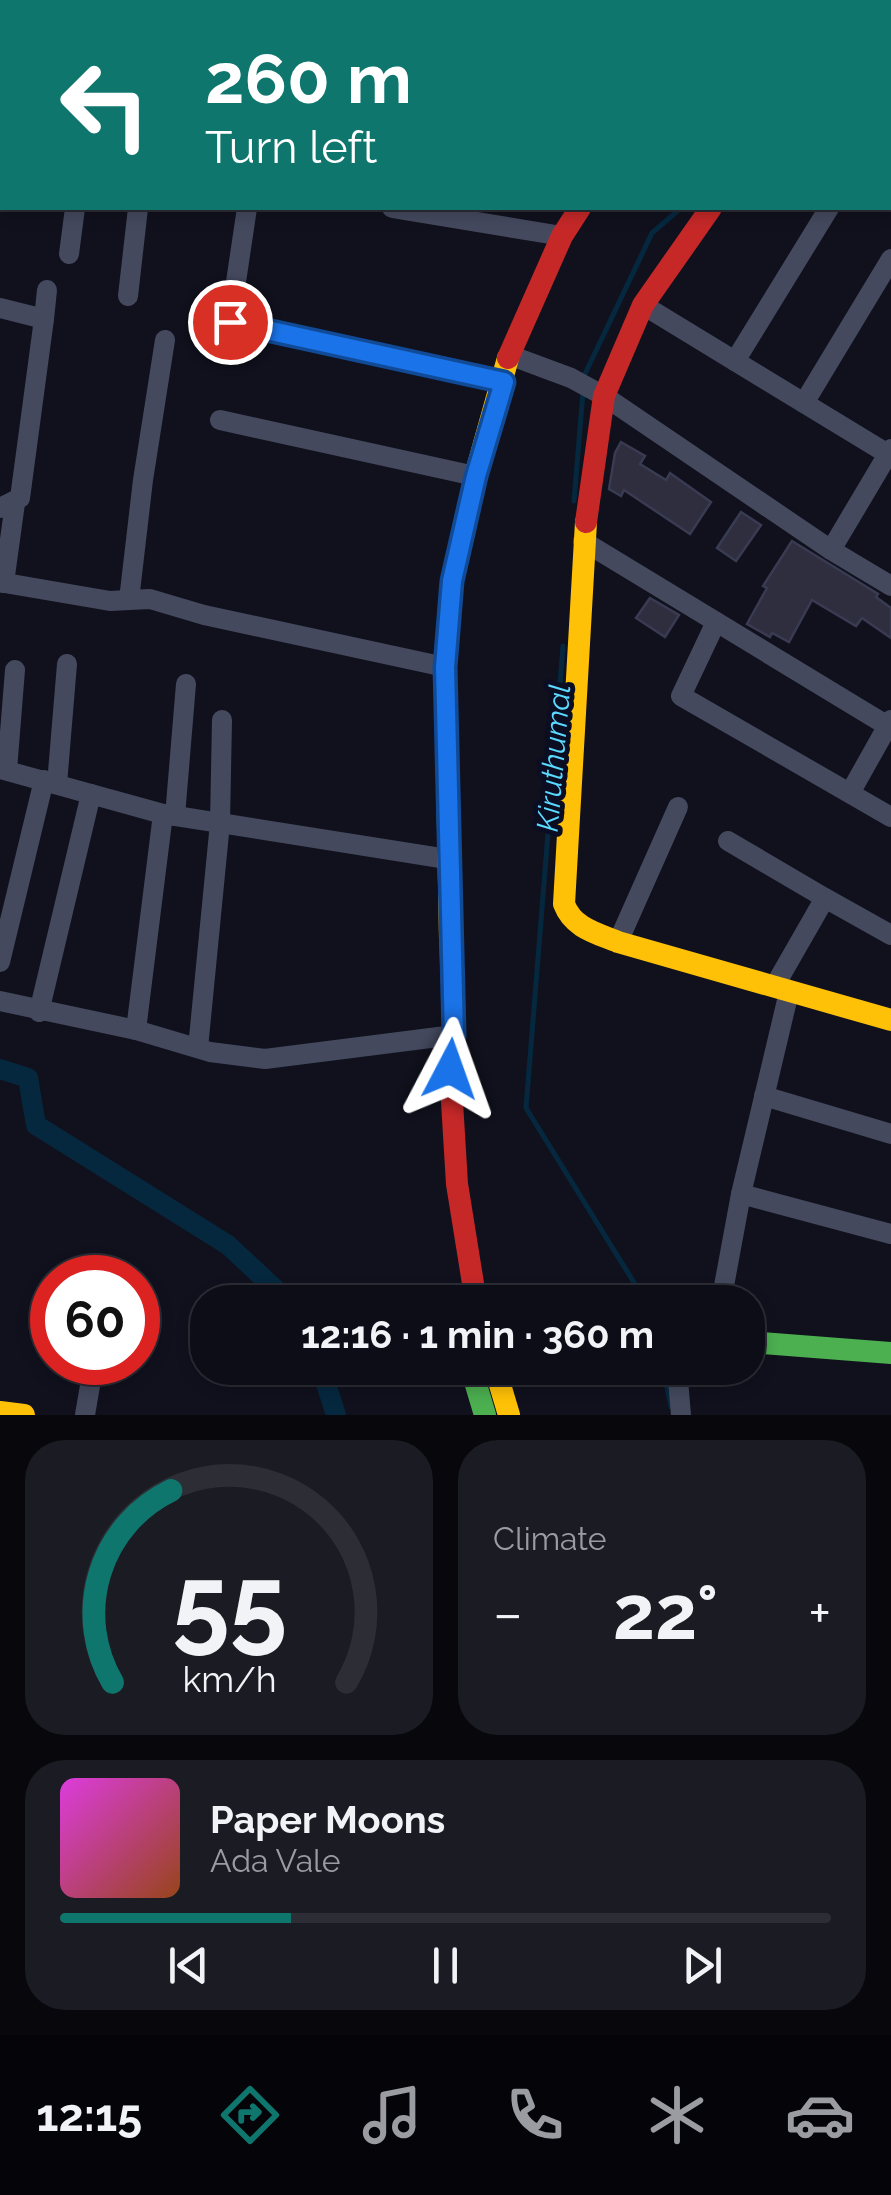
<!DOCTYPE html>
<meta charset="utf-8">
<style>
:root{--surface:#0c0d16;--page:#1a1b23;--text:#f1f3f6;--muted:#9a9ca1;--line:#2c2d35;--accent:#0f766e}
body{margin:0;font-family:Raleway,sans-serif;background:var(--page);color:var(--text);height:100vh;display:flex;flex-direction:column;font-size:38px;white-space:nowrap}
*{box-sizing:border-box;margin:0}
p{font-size:32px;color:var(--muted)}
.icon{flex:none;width:55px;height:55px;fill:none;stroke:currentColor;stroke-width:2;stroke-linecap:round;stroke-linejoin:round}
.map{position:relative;height:1415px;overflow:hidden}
.drawer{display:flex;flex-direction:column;gap:25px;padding:25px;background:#07070c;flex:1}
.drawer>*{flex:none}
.hud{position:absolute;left:0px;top:0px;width:892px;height:210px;box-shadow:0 5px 15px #0003,0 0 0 2px var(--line);background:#0f766e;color:#fff;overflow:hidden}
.speed{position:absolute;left:30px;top:1255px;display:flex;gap:20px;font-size:50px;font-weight:700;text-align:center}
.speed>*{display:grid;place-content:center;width:130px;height:130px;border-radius:50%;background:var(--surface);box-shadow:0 5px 15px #0003,0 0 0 2px var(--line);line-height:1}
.speed .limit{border:15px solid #d22;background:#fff;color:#111}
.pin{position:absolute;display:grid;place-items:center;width:85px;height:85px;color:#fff;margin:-42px;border:5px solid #fff;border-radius:50%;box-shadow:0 2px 10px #0007}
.me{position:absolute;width:110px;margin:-55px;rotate:4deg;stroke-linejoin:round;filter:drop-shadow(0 0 8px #0008)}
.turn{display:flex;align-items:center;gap:35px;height:210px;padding:0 40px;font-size:45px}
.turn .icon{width:130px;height:130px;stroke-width:2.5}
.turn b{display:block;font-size:70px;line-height:85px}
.big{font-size:75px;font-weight:700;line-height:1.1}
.drawer .tile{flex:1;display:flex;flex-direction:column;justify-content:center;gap:15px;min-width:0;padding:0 35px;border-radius:40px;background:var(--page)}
.drawer .dial{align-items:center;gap:0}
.dial svg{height:260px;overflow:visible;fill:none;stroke:var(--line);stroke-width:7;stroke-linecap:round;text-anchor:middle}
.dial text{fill:var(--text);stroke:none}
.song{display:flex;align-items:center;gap:30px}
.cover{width:120px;height:120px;border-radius:15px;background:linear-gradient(135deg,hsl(300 70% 55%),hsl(20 70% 35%))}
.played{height:10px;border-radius:5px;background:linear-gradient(90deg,var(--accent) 30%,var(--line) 30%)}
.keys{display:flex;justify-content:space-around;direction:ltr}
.heat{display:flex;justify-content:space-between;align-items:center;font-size:55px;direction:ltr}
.drawer .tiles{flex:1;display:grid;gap:25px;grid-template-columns:1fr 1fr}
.tile:last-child{grid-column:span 2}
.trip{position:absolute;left:190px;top:1285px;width:575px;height:100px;border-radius:40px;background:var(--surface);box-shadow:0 5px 15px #0003,0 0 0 2px var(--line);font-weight:700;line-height:100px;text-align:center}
.tabs{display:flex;height:160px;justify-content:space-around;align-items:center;background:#050509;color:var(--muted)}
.tabs .icon{width:70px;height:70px}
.tabs .on{color:var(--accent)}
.tabs b{font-size:45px;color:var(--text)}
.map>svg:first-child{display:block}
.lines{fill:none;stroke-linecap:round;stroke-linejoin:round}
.stream{stroke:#05283f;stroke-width:5}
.canal{stroke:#05283f;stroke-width:20}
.building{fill:#2e2e3f;stroke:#393b52;stroke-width:2.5}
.street{stroke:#44495e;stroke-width:20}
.fast{stroke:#4caf50;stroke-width:22}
.slow{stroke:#ffc107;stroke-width:22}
.jam{stroke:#c62828;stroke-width:22}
.route-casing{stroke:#114b97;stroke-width:25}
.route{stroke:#1a73e8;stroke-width:18}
.labels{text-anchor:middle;stroke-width:10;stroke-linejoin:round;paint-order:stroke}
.water-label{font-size:30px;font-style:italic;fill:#5adaff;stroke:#0b0d22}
</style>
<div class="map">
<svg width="891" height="1415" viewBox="0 0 891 1415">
<rect width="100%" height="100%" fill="#10111d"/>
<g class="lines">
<g class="stream">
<path d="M890 20 891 19"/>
<path d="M584 376 652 233 681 208"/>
<path d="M574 501 583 392"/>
<path d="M563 646 526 1108 646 1302"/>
<path d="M663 1368 671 1407"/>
</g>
<g class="canal">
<path d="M0 1069 28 1078 36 1125 228 1245 289 1302"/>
<path d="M321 1368 336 1415"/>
</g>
</g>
<g class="building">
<path d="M621 442 645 456 640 464 666 480 670 473 711 502 690 534 624 490 621 496 609 489 615 453Z"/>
<path d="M741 512 761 525 736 561 717 548Z"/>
<path d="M792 541 878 594 876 597 891 608V638L862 618 856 626 812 600 789 642 772 633 770 637 747 624 767 588 763 586Z"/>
<path d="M650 598 679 615 665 637 636 618Z"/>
</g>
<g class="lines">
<g class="street">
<path d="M754 0 761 2"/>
<path d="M95 2V0"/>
<path d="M407 2H424"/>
<path d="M886 2 888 0"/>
<path d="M890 37 891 36"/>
<path d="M890 121 891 122"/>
<path d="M890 149 891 148"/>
<path d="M247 208 230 322 504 382"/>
<path d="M392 208 562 236"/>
<path d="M69 254 75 208"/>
<path d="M128 296 138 208"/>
<path d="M643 305 891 456"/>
<path d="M0 308 44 319 20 498 0 508"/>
<path d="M44 319 47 290"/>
<path d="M509 355 571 378 604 396 831 550 891 586"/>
<path d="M735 361 829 208"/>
<path d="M804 403 891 259"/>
<path d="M220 420 475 476"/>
<path d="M583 541 891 728"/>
<path d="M831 550 891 449"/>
<path d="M0 582 110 601 150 599 204 615 445 667"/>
<path d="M4 583 15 503"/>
<path d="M129 600 143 480 165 340"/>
<path d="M716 622 681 696 891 817"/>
<path d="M0 769 163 814 447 859"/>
<path d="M7 770 15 670"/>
<path d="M57 784 67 664"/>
<path d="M850 793 891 720"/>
<path d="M175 816 186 684"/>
<path d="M728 841 825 898"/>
<path d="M618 942 678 807"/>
<path d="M0 962 44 780"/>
<path d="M774 987 825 898 891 935"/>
<path d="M0 1001 136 1030 210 1052 265 1059 454 1035"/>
<path d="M39 1012 91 794"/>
<path d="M136 1030 163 814"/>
<path d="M198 1048 220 823 222 720"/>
<path d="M764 1096 891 1134"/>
<path d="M741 1194 891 1234"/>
<path d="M108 1278 110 1270"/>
<path d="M721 1302 741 1194 789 992"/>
<path d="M677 1368 681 1415"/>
<path d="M85 1415 94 1362"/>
</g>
<g class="fast">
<path d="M748 1342 891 1353"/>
<path d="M471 1368 485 1415"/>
</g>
<g class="slow">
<path d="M733 2 735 0"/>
<path d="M586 522 564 904C573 928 596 933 618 942L891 1020"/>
<path d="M450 940 445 667 452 581 475 476 508 358"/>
<path d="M495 1368 509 1415"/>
<path d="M0 1412 24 1415"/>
</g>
<g class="jam">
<path d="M508 358 562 236 580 208"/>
<path d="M586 522 604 396 643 305 711 208"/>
<path d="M450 940 454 1035 450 1069 457 1184 476 1302"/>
</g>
</g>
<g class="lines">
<g class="route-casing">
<path id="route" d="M230 322 504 382 476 476 452 581 445 667 454 1035 450 1069"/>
</g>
<use href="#route" class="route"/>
</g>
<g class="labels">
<g class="water-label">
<text transform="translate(554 758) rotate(-85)" y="10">Kiruthumal</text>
</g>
</g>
</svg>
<div class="speed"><div class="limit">60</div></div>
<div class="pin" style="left:230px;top:322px;background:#d93025"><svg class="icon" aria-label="arrive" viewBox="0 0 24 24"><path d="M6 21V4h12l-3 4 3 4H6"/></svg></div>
<svg class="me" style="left:450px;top:1069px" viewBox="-20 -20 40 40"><path d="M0-17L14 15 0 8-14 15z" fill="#1a73e8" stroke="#fff" stroke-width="4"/></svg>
<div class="trip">12:16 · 1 min · 360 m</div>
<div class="hud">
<div class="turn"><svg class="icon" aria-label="left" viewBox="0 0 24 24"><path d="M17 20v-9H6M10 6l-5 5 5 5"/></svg><div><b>260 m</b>Turn left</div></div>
</div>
</div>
<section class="drawer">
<div class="tiles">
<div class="tile dial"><svg viewBox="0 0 100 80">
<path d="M14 69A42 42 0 1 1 86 69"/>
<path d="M14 69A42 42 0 0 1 32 10" stroke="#0f766e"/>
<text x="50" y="56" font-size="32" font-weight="700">55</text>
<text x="50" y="72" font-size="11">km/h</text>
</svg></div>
<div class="tile"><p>Climate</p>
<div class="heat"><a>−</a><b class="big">22°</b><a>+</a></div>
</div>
<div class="tile">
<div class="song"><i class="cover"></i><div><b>Paper Moons</b><p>Ada Vale</p></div></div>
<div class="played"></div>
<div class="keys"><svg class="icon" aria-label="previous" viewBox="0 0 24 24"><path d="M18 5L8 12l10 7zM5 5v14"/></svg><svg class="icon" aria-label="pause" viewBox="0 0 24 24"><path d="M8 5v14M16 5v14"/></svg><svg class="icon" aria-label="next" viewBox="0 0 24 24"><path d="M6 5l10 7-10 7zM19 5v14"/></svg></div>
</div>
</div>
</section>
<nav class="tabs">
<b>12:15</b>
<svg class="icon on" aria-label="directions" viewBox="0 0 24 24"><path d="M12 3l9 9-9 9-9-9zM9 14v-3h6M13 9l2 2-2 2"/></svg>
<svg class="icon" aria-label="music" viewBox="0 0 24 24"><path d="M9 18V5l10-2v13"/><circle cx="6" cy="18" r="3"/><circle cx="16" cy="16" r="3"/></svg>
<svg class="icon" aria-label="phone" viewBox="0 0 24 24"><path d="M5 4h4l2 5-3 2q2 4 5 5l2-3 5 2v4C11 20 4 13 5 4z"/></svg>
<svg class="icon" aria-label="climate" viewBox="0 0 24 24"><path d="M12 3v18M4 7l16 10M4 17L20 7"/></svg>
<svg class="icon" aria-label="car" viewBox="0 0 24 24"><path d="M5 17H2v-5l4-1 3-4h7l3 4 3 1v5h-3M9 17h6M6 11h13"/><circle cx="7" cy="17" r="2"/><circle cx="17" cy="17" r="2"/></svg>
</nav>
